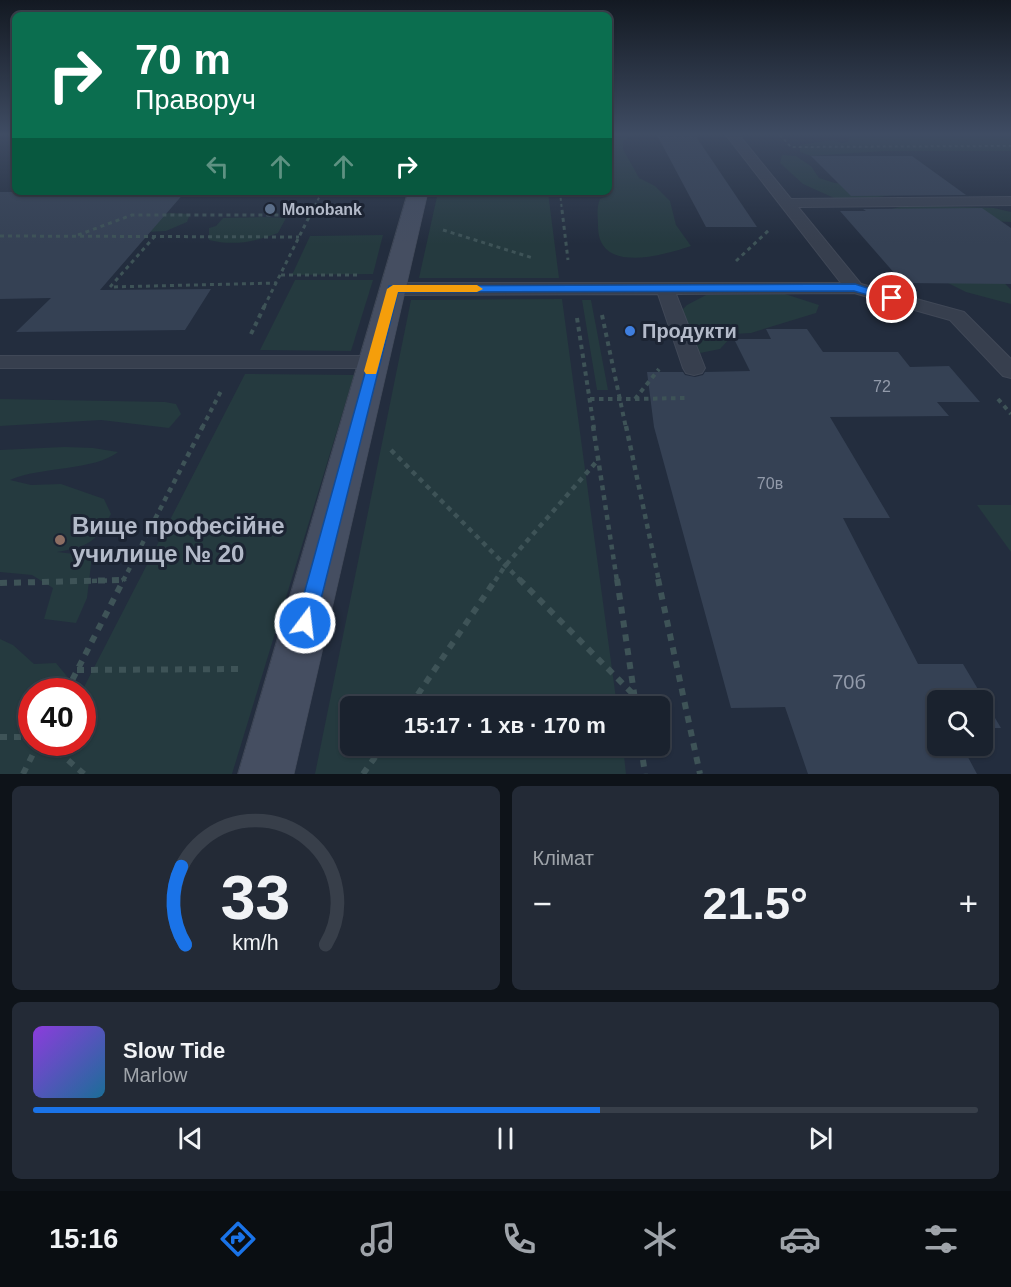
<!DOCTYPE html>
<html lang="uk">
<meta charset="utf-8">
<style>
:root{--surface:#1a222e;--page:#232a36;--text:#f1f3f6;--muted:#9fa4aa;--line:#383f4a;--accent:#1a73e8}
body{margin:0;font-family:Helvetica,sans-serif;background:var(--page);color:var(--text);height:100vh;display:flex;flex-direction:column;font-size:22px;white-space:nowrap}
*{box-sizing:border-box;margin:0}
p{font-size:20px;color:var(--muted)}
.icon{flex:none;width:33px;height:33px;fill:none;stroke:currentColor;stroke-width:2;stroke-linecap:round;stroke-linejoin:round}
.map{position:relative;height:774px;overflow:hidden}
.drawer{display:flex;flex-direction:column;gap:12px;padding:12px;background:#0e1319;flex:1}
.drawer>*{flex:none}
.top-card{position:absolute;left:12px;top:12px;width:600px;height:183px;border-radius:9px;box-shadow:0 2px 4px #0004,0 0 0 2px var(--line);background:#0b6e4f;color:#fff;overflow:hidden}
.fabs{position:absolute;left:927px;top:690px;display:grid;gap:12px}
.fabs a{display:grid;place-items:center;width:66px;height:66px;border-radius:9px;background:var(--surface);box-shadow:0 2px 4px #0004,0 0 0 2px var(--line);font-size:30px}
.speed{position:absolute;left:18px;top:678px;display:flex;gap:12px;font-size:30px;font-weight:700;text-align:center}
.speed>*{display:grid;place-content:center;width:78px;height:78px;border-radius:50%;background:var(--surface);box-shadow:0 2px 4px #0004,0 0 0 2px var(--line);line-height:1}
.speed .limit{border:9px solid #d22;background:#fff;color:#111}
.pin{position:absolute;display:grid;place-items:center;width:51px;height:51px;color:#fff;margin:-26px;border:3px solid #fff;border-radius:50%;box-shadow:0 2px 6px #0007}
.me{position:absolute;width:66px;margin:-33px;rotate:15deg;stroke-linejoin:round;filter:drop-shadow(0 0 4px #0008)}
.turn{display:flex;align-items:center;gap:21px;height:126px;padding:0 24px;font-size:27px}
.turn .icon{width:78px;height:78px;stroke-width:2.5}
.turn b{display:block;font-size:42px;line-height:51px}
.lanes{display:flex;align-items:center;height:57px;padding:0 24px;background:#0003;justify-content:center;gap:30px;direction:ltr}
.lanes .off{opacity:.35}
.big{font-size:45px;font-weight:700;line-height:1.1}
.drawer .tile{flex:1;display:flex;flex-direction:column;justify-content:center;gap:9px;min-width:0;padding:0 21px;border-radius:9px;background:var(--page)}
.drawer .dial{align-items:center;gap:0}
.dial svg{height:156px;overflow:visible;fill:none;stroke:var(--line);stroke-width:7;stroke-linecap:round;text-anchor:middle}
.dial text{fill:var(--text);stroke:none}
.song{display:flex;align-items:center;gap:18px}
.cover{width:72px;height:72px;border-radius:9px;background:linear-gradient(135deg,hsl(270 70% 55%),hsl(200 70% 35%))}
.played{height:6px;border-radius:3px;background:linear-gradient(90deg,var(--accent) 60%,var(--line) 60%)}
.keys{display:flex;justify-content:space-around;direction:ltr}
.heat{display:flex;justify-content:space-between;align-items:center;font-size:33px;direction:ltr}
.drawer .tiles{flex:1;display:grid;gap:12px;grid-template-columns:1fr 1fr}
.tile:last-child{grid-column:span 2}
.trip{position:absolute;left:340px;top:696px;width:330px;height:60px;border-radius:9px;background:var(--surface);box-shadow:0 2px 4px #0004,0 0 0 2px var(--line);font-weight:700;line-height:60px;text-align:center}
.dock{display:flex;height:96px;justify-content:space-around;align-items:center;background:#0a0e12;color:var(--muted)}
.dock .icon{width:42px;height:42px}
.dock .active{color:var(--accent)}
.dock b{font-size:27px;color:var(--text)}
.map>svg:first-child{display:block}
.green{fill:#253a3f}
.building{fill:#354154}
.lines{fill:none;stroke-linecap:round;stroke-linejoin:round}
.lane-casing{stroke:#404857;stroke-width:2}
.secondary-casing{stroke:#404857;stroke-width:1}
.path-far4{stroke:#3e5357;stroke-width:2;stroke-dasharray:3 3;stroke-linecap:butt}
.path-far3{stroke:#3e5357;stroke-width:3;stroke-dasharray:4 4;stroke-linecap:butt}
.path-far2{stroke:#3e5357;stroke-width:4;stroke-dasharray:4.5 4.5;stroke-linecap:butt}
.path-far1{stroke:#3e5357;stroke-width:4.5;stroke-dasharray:5 5;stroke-linecap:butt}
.path{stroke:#3e5357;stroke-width:6;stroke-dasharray:7 7;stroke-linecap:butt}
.lane{fill:#373f4e;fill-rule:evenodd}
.secondary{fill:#454e61;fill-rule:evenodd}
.route{fill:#1a73e8;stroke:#114b97;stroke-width:1.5}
.slow{fill:#f59e0b}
.service-dot{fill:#5c6f8a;stroke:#1c2433;stroke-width:2}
.shop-dot{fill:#3f7fe0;stroke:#1c2433;stroke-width:2}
.education-dot{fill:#8d6e63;stroke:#1c2433;stroke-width:2}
.labels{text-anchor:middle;stroke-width:6;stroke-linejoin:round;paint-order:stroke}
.far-poi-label{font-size:16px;font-weight:bold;fill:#b3bac9;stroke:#1c2433;text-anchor:start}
.number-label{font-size:16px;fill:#929aaa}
.poi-label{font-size:20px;font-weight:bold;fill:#b3bac9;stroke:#1c2433;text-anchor:start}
.near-number-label{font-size:20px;fill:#929aaa}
.near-poi-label{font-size:24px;font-weight:bold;fill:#b3bac9;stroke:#1c2433;text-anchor:start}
</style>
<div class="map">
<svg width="1011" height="774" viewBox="0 0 1011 774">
<rect width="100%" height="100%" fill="#232d3e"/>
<g class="green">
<path d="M609 135H634L623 141V149L639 178 655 186 670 201 676 225 691 246C664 255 598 275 598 226 598 216 596 209 600 199L608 196 601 192H609Z"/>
<path d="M847 135H1011V151H883L811 156 800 152V145L830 140 843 143 850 140Z"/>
<path d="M782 155 796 156 811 166 819 178 835 183 889 187 907 193 843 202 803 184 780 163Z"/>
<path d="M438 192H548L559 278H419Z"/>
<path d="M907 205 994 208 1011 212V222L991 221 995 273 1011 290V304L966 292 928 273 884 211Z"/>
<path d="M170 213 190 214 187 222 166 231 146 232 148 216Z"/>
<path d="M263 217 286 218 278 233C254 242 234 246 209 240V228L216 226 223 218Z"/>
<path d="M383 235 373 274 292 275 310 236Z"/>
<path d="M295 280H373L351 351 260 350Z"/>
<path d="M785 294 819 305 816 313 751 333 734 334 720 349 690 355 670 336 673 319 687 305 706 295Z"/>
<path d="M562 299 617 706H351V746H623L626 774H315L411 300Z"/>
<path d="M582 300H591L608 390H597Z"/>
<path d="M245 374 354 375 232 774H0V639L13 645 34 664 56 663 70 680 69 691 32 692V742H82V691Z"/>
<path d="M0 399 165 402 176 404 181 414 169 428 101 420 0 426Z"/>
<path d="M64 447 93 448 118 452C94 471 42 466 10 480L31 485 61 484 104 499 111 514C95 544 88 546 57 552L92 556 87 598 76 623 44 619 53 588 32 575 0 572V450Z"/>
<path d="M977 505H1011V552Z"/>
</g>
<g class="building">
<path d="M657 135H695L757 227H706Z"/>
<path d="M811 156H912L966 195 851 196Z"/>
<path d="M0 192H185L100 290 211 289 185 330 16 332 51 298 0 299Z"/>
<path d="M982 208 1011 228V284L903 283 840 211H866L863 209Z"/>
<path d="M766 329H807L823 352H898L910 367 949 366 980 402H937L949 416 830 417 890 518H843L918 664H963L1001 728H982V700H938V746H962L977 774H808L785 707 731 708 654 427 647 372H683L685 375 695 377 703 375 705 372 750 371 734 339H771Z"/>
</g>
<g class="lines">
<g class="lane-casing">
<g id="lane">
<path d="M726 135H739L791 199 1011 197V205L798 207 861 284 964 312 1011 359V378L1003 376 950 320 854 293 676 294 705 368 702 373 694 375 686 373 683 368 658 294 393 295 387 293 384 289 387 285 393 283H841Z"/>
<path d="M0 356H373L381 357 384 362 381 367 373 368H0Z"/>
</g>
</g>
<g class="secondary-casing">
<path id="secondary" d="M408 192H428L294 774H238Z"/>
</g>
<g class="path-far4">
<path d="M780 135 791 147 1011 146"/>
<path d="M560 192 562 211"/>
<path d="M312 211 322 192"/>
</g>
<g class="path-far3">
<path d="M562 210 568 260"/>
<path d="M311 213 313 210"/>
<path d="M443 230 533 258"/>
<path d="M78 235 132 215H310"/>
<path d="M0 236 299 237"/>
<path d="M155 236 110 287 277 283"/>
<path d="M736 261 770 229"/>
<path d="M281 275H361"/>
<path d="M264 307 311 213H349"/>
</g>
<g class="path-far2">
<path d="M602 315 626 428"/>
<path d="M577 318 594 428"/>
<path d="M251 334 265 305"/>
<path d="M590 399H635L659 369"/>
<path d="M635 399 685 398"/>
<path d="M998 399 1011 414"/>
<path d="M202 428 221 391"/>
</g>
<g class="path-far1">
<path d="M593 426 617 581"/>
<path d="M626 426 659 581"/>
<path d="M391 450 521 581"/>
<path d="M92 581 123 580"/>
<path d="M123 581 203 426"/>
<path d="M495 581 505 566 598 460"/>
</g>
<g class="path">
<path d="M519 579 633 694"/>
<path d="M617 579 636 706"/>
<path d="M658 579 700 774"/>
<path d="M0 583 123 580"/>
<path d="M77 670 244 669"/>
<path d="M66 692 124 579"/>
<path d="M410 706 496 579"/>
<path d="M0 737H32"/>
<path d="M47 742 84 774"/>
<path d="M641 746 645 774"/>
<path d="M23 774 39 742"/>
<path d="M363 774 383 746"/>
</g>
<use href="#lane" class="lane"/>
<use href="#secondary" class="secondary"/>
</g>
<linearGradient id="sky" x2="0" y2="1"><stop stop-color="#131922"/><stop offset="0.55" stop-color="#3f4c63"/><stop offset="1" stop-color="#3f4c63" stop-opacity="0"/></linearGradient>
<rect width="1011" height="244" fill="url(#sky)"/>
<path class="route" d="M855 284 898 298 892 302 854 291 398 292 315 623 312 630 305 632 298 630 296 623 389 286Z"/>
<path class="slow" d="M393 285H477L483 289 477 292H398L377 371 376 374H366L364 371 387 289Z"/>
<circle class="service-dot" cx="270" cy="209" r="6"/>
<circle class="shop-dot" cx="630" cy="331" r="6"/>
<circle class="education-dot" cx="60" cy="540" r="6"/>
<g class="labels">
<g class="far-poi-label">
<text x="282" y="215">Monobank</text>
</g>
<g class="number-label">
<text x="882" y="392">72</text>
<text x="770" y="489">70в</text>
</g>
<g class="poi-label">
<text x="642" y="338">Продукти</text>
</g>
<g class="near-number-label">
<text x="849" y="689">70б</text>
</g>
<g class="near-poi-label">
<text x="72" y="534">Вище професійне<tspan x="72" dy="28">училище № 20</tspan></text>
</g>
</g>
</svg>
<div class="fabs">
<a><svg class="icon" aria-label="search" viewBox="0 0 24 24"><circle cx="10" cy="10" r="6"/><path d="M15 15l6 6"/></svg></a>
</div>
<div class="speed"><div class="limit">40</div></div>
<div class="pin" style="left:892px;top:298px;background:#d93025"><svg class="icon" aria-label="arrive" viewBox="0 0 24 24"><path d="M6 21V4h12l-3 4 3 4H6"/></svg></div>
<svg class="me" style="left:305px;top:623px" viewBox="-20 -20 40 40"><circle r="17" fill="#1a73e8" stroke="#fff" stroke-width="3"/><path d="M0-11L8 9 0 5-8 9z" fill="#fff"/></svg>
<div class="trip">15:17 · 1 хв · 170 m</div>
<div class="top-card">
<div class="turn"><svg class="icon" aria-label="right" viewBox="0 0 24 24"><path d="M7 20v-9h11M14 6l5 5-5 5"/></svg><div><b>70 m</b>Праворуч</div></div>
<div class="lanes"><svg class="icon off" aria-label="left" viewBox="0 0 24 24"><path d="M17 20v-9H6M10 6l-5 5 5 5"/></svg><svg class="icon off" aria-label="ahead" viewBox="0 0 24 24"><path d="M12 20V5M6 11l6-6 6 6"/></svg><svg class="icon off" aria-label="ahead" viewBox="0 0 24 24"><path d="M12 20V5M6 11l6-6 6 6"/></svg><svg class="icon" aria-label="right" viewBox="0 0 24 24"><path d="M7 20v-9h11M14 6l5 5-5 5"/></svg></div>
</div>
</div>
<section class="drawer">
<div class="tiles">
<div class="tile dial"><svg viewBox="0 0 100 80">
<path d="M14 69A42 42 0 1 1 86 69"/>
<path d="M14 69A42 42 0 0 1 12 29" stroke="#1a73e8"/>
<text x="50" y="56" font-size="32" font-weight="700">33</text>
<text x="50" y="72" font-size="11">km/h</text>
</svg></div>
<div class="tile"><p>Клімат</p>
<div class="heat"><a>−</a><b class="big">21.5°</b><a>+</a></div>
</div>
<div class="tile">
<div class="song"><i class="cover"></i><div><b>Slow Tide</b><p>Marlow</p></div></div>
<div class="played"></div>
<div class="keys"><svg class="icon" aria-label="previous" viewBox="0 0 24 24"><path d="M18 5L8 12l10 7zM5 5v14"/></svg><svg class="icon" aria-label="pause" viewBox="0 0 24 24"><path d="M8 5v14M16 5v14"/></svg><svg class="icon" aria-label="next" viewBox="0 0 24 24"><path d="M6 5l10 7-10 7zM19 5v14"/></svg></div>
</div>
</div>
</section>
<nav class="dock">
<b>15:16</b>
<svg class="icon active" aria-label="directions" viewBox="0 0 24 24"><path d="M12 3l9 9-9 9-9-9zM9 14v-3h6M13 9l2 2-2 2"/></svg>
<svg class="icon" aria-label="music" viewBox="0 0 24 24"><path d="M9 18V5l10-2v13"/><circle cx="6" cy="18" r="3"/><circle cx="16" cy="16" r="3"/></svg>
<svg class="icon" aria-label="phone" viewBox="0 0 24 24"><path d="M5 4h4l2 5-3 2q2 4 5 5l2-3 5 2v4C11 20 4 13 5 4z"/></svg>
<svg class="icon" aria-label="climate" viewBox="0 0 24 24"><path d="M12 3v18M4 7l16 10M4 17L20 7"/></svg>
<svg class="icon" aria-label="car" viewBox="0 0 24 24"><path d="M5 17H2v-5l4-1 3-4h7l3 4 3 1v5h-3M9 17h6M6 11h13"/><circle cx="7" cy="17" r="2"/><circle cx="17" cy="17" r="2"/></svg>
<svg class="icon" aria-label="filters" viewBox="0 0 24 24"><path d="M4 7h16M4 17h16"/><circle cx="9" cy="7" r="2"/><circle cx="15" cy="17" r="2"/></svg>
</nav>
